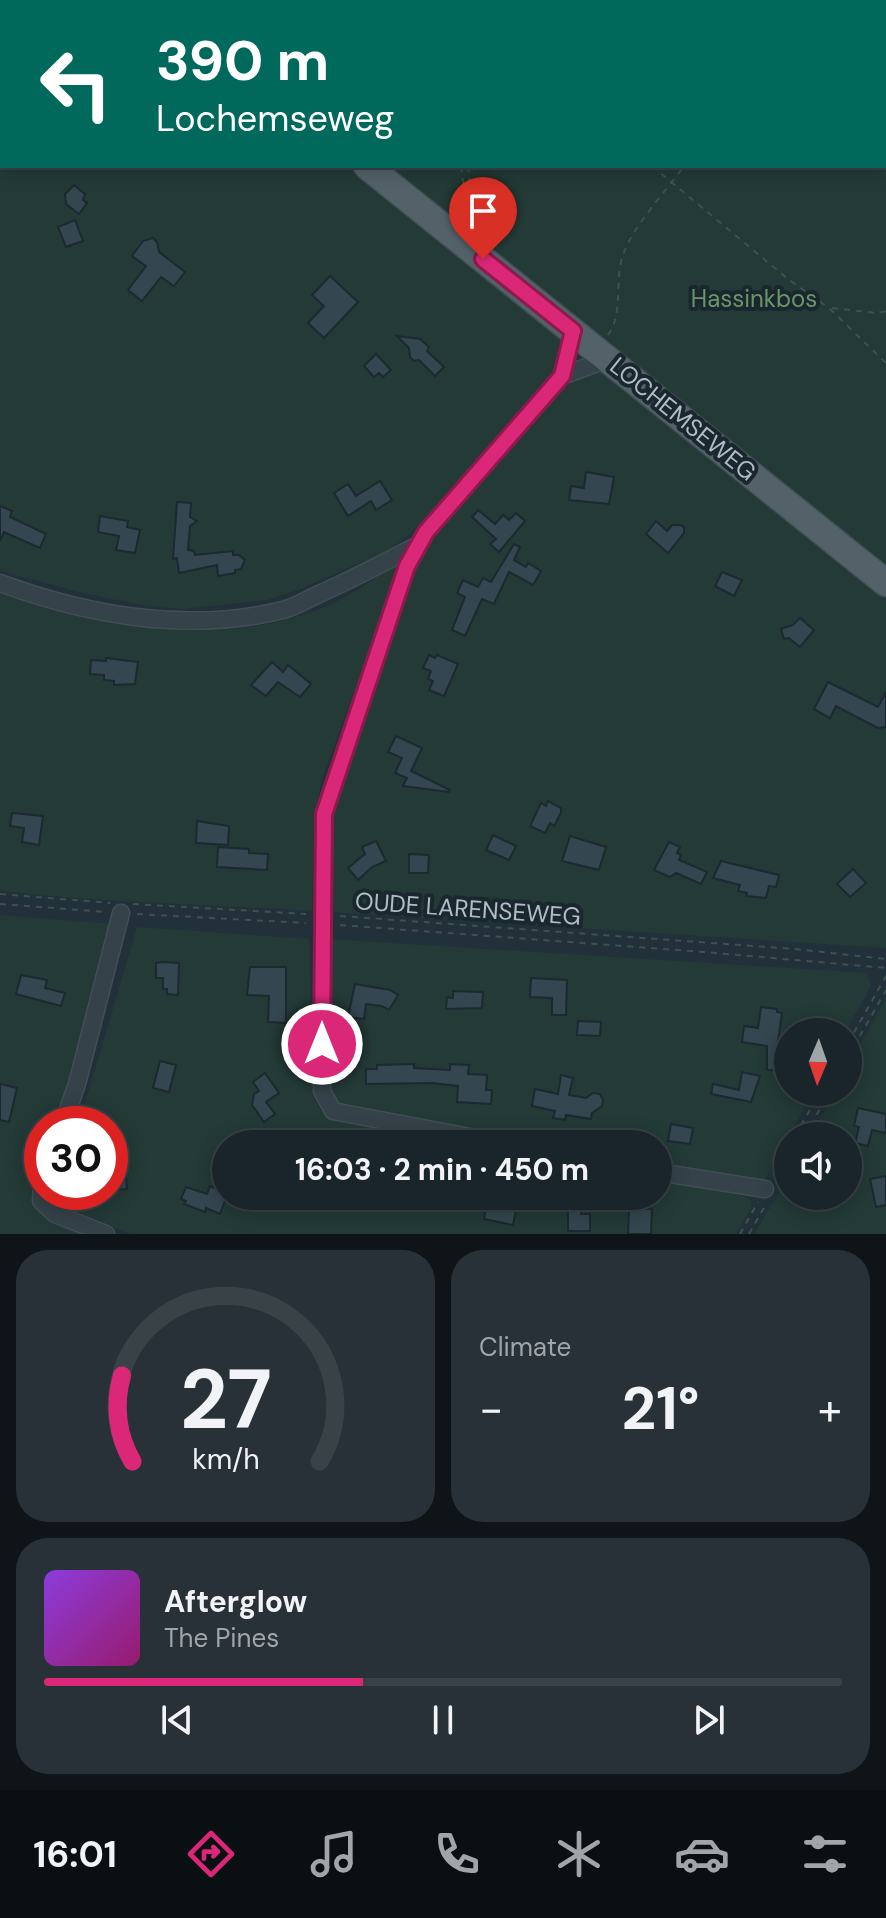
<!DOCTYPE html>
<meta charset="utf-8">
<style>
:root{--surface:#1a252b;--page:#273137;--text:#f1f3f6;--muted:#9fa5a9;--line:#384247;--accent:#db2777}
body{margin:0;font-family:"DM Sans",sans-serif;background:var(--page);color:var(--text);height:100vh;display:flex;flex-direction:column;font-size:30px;white-space:nowrap}
*{box-sizing:border-box;margin:0}
p{font-size:26px;color:var(--muted)}
.icon{flex:none;width:44px;height:44px;fill:none;stroke:currentColor;stroke-width:2;stroke-linecap:round;stroke-linejoin:round}
.map{position:relative;height:1234px;overflow:hidden}
.sheet{display:flex;flex-direction:column;gap:16px;padding:16px;background:#0e1418;flex:1}
.sheet>*{flex:none}
.guide{position:absolute;left:0px;top:0px;width:886px;height:168px;box-shadow:0 4px 20px #0003,0 0 0 2px var(--line);background:#00695c;color:#fff;overflow:hidden}
.needle{width:52px;rotate:182deg}
.tools{position:absolute;left:774px;top:1018px;display:grid;gap:16px}
.tools a{display:grid;place-items:center;width:88px;height:88px;border-radius:50%;background:var(--surface);box-shadow:0 4px 20px #0003,0 0 0 2px var(--line);font-size:40px}
.speed{position:absolute;left:24px;top:1106px;display:flex;gap:16px;font-size:40px;font-weight:700;text-align:center}
.speed>*{display:grid;place-content:center;width:104px;height:104px;border-radius:50%;background:var(--surface);box-shadow:0 4px 20px #0003,0 0 0 2px var(--line);line-height:1}
.speed .limit{border:12px solid #d22;background:#fff;color:#111}
.pin{position:absolute;display:grid;place-items:center;width:68px;height:68px;color:#fff;margin:-82px -34px;border-radius:50% 50% 50% 0;rotate:-45deg;box-shadow:0 0 8px #0007}
.pin .icon{rotate:45deg}
.me{position:absolute;width:88px;margin:-44px;rotate:0deg;stroke-linejoin:round;filter:drop-shadow(0 0 6px #0008)}
.turn{display:flex;align-items:center;gap:28px;height:168px;padding:0 24px;font-size:36px}
.turn .icon{width:104px;height:104px;stroke-width:2.5}
.turn b{display:block;font-size:56px;line-height:68px}
.big{font-size:60px;font-weight:700;line-height:1.1}
.sheet .tile{flex:1;display:flex;flex-direction:column;justify-content:center;gap:12px;min-width:0;padding:0 28px;border-radius:32px;background:var(--page)}
.sheet .dial{align-items:center;gap:0}
.dial svg{height:208px;overflow:visible;fill:none;stroke:var(--line);stroke-width:7;stroke-linecap:round;text-anchor:middle}
.dial text{fill:var(--text);stroke:none}
.song{display:flex;align-items:center;gap:24px}
.cover{width:96px;height:96px;border-radius:12px;background:linear-gradient(135deg,hsl(270 70% 55%),hsl(320 70% 35%))}
.played{height:8px;border-radius:4px;background:linear-gradient(90deg,var(--accent) 40%,var(--line) 40%)}
.keys{display:flex;justify-content:space-around;direction:ltr}
.heat{display:flex;justify-content:space-between;align-items:center;font-size:44px;direction:ltr}
.sheet .tiles{flex:1;display:grid;gap:16px;grid-template-columns:1fr 1fr}
.tile:last-child{grid-column:span 2}
.trip{position:absolute;left:212px;top:1130px;width:460px;height:80px;border-radius:40px;background:var(--surface);box-shadow:0 4px 20px #0003,0 0 0 2px var(--line);font-weight:700;line-height:80px;text-align:center}
.menu{display:flex;height:128px;justify-content:space-around;align-items:center;background:#0a0f11;color:var(--muted)}
.menu .icon{width:56px;height:56px}
.menu .on{color:var(--accent)}
.menu b{font-size:36px;color:var(--text)}
.map>svg:first-child{display:block}
.green{fill:#233a37}
.building{fill:#34464f;stroke:#1c2930;stroke-width:2}
.lines{fill:none;stroke-linecap:round;stroke-linejoin:round}
.minor-casing{stroke:#414e55;stroke-width:19}
.primary-casing{stroke:#414e55;stroke-width:29}
.path{stroke:#3c524e;stroke-width:2;stroke-dasharray:6 6;stroke-linecap:butt}
.minor{stroke:#354249;stroke-width:16}
.primary{stroke:#536269;stroke-width:26}
.route-casing{stroke:#8e194d;stroke-width:20}
.route{stroke:#db2777;stroke-width:14}
.labels{text-anchor:middle;stroke-width:8;stroke-linejoin:round;paint-order:stroke}
.park-label{font-size:24px;fill:#699568;stroke:#1b272e}
.street-label{font-size:24px;fill:#b0bdc5;stroke:#1b272e}
</style>
<div class="map">
<svg width="886" height="1234" viewBox="0 0 886 1234">
<rect width="100%" height="100%" fill="#223139"/>
<g class="green">
<path d="M172 0H886V573L380 166H884V2Z"/>
<path d="M0 35 2 166H349L559 331C567 348 562 358 554 374L419 526 389 550 303 588 267 600 183 609 148 606 86 594 0 571Z"/>
<path d="M600 368 886 599V948L330 912 331 815 423 551 565 382Z"/>
<path d="M399 562 395 580 322 779 314 821 312 911C208 904 104 903 0 891V589C37 600 75 613 113 621 191 636 275 635 347 596 365 586 382 573 399 562Z"/>
<path d="M0 915 111 924 78 1064 57 1124H42V1168L37 1206 41 1213 93 1234H0Z"/>
<path d="M137 927 309 939 313 1096 319 1108 330 1118 466 1144H226V1196H658V1180L743 1196 751 1200 752 1207 736 1234H131L69 1209 61 1192H110V1124H79Z"/>
<path d="M330 939 867 973 871 986 845 1032H788V1092H813L763 1183 658 1164V1144H554L337 1102 329 1090Z"/>
<path d="M886 998V1234H754L788 1178V1196H848V1136H811L835 1092H848V1067Z"/>
</g>
<g class="building">
<path d="M74 185 85 194 83 200 87 203 79 214 66 204 65 194Z"/>
<path d="M75 220 83 241 66 247 58 227Z"/>
<path d="M153 238 157 242 159 252 185 272 174 286 161 277 142 301 128 290 146 266 132 256 143 241Z"/>
<path d="M330 276 358 302 324 338 308 323 324 306 312 295Z"/>
<path d="M397 336 420 339 429 347 427 351 444 367 435 376 419 360 414 361 410 357 409 348Z"/>
<path d="M376 354 391 370 383 377 379 373 374 377 364 366Z"/>
<path d="M586 472 614 477 609 504 569 500 571 486 584 488Z"/>
<path d="M380 481 392 500 376 510 371 501 348 516 334 493 348 484 356 496Z"/>
<path d="M177 502 191 503 190 517 197 521 190 526 188 550 194 551 195 555 233 551V555H239L245 560 241 569 235 570V573L218 576 217 565 179 573 177 558 173 559Z"/>
<path d="M0 506 12 511 10 517 46 534 40 548 4 532 0 541Z"/>
<path d="M478 510 495 524 503 515 509 520 516 513 525 521 499 552 490 544 496 539 472 517Z"/>
<path d="M100 516 128 521 127 527 140 530 135 553 116 550 119 536 98 532Z"/>
<path d="M656 521 667 531 672 525H680L684 527V533L668 553 646 534Z"/>
<path d="M514 544 520 547 514 560 526 567 528 563 541 571 533 585 509 572 494 604 482 599 465 636 452 630 465 597 457 593 463 580 478 587 483 578 491 582Z"/>
<path d="M722 572 742 580 734 596 715 586Z"/>
<path d="M800 618 814 630 800 647 789 638 784 639 781 629 793 625Z"/>
<path d="M429 655 435 658 437 655 458 664 444 696 429 690 433 681 428 679 431 671 423 668Z"/>
<path d="M106 658 138 662 135 684 114 685V681L104 680V675L90 674 91 660 106 661Z"/>
<path d="M272 662 283 672 288 665 311 684 300 697 278 682 266 696 251 685Z"/>
<path d="M828 682 878 707 886 692V727L878 728 836 706 830 718 814 709Z"/>
<path d="M396 736 422 748 411 771 450 790 449 792 403 786 407 778 395 773 402 758 388 752Z"/>
<path d="M548 801 561 808V813L554 826 550 823 545 833 530 826 541 803 546 806Z"/>
<path d="M12 813 43 816 39 845 22 842 24 828 10 826Z"/>
<path d="M197 821 229 826 228 845 196 843Z"/>
<path d="M493 835 516 846 509 860 486 850Z"/>
<path d="M570 836 606 847 599 870 562 861Z"/>
<path d="M376 841 386 861 372 867 358 880 348 868 365 854 362 847Z"/>
<path d="M669 842 680 847 677 853 681 855 679 860 707 872 701 884 676 873 670 877 654 870Z"/>
<path d="M218 847 249 849V853L268 854 267 870 217 867Z"/>
<path d="M409 854 429 855 428 873H409Z"/>
<path d="M721 861 779 875 776 887 769 886 766 898 746 896 747 893 738 891 740 885 713 878Z"/>
<path d="M853 869 866 883 850 897 837 884Z"/>
<path d="M164 962 179 963 178 995 167 994V989H163V978H156V963Z"/>
<path d="M250 967H286V1023L268 1022 269 996 247 995Z"/>
<path d="M21 975 47 980 45 988 65 993 61 1006 16 994Z"/>
<path d="M531 978 567 980 566 1015H552V998L530 997Z"/>
<path d="M355 984 390 990 398 995 389 1010 382 1006 366 1004 364 1019 348 1017Z"/>
<path d="M453 991 483 992 482 1008 446 1009 447 997 453 998Z"/>
<path d="M761 1007 777 1009V1012L782 1013 777 1048H788V1061H775L774 1070H767V1046L742 1042 744 1026 758 1028Z"/>
<path d="M578 1021 601 1022 600 1036 577 1035Z"/>
<path d="M160 1061 176 1065 169 1092 153 1088Z"/>
<path d="M414 1064V1068L450 1070V1064L469 1065 468 1074 487 1075 486 1090H492L491 1104 457 1102 458 1086 432 1083 366 1084V1069H377V1065Z"/>
<path d="M742 1072 760 1076 751 1102 711 1094 713 1084 739 1090Z"/>
<path d="M265 1073 279 1093 266 1102 275 1114 264 1122 252 1105 254 1094 259 1091 253 1082Z"/>
<path d="M561 1075 573 1078 569 1095 586 1098 593 1093 600 1094 603 1100 602 1106 592 1113 591 1119 566 1115 565 1120 553 1118 555 1111 532 1106 535 1089 558 1094Z"/>
<path d="M0 1084 17 1088 9 1122 0 1120Z"/>
<path d="M858 1108 886 1114V1133L872 1130 868 1146 855 1143 859 1127 854 1126Z"/>
<path d="M671 1124 693 1128 690 1144 668 1141Z"/>
<path d="M110 1132H121L123 1177H126L127 1189 110 1190Z"/>
<path d="M886 1176V1205L876 1207 870 1179Z"/>
<path d="M216 1185 226 1189V1198L220 1214 206 1208 205 1212 184 1204 186 1201 181 1199 186 1187 207 1194 210 1186 214 1188Z"/>
<path d="M488 1196 518 1201 513 1225 484 1219Z"/>
<path d="M568 1209H581V1214H590V1231H568Z"/>
<path d="M629 1209H652L651 1234H628Z"/>
</g>
<g class="lines">
<g class="minor-casing">
<g id="minor">
<path d="M562 376 573 331"/>
<path d="M0 583C89 616 189 633 283 610 295 607 306 600 317 595 351 580 383 563 416 546"/>
<path d="M63 1124 77 1084 121 913"/>
<path d="M507 1144 333 1111 322 1091 324 814 407 566 426 532 562 376 608 359"/>
<path d="M658 1172 765 1189"/>
<path d="M42 1185 41 1201 55 1214 106 1234"/>
</g>
</g>
<g class="primary-casing">
<g id="primary">
<path d="M160 0 162 2"/>
<path d="M367 166 886 583"/>
</g>
</g>
<g class="path">
<path d="M405 0 408 2"/>
<path d="M444 0V2"/>
<path d="M451 0V2"/>
<path d="M729 2V0"/>
<path d="M461 166 468 220"/>
<path d="M468 166 472 204 469 214"/>
<path d="M652 166 788 279 829 308 886 363"/>
<path d="M832 308 877 313 886 311"/>
<path d="M608 335C624 313 614 280 623 255 634 224 665 193 684 166"/>
<path d="M0 894 110 903"/>
<path d="M0 904 106 912"/>
<path d="M133 904 306 914"/>
<path d="M137 914 306 923"/>
<path d="M340 916 795 949 886 959"/>
<path d="M340 925 704 952 886 968"/>
<path d="M848 1043 886 976"/>
<path d="M848 1057 886 990"/>
<path d="M795 1136 820 1092"/>
<path d="M805 1136 829 1092"/>
<path d="M773 1175 788 1148"/>
<path d="M780 1181 788 1166"/>
<path d="M740 1234 758 1202"/>
<path d="M749 1234 766 1204"/>
</g>
<use href="#minor" class="minor"/>
<use href="#primary" class="primary"/>
</g>
<g class="lines">
<g class="route-casing">
<path id="route" d="M322 1044 324 814 407 566 426 532 562 376 573 331 483 259"/>
</g>
<use href="#route" class="route"/>
</g>
<g class="labels">
<g class="park-label">
<text x="754" y="307">Hassinkbos</text>
</g>
<g class="street-label">
<text transform="translate(683 419) rotate(39)" y="8">LOCHEMSEWEG</text>
<text transform="translate(468 909) rotate(4)" y="8">OUDE LARENSEWEG</text>
</g>
</g>
</svg>
<div class="tools">
<a><svg class="needle" viewBox="-14 -14 28 28"><path d="M0-13l5 13h-10z" fill="#e53935"/><path d="M0 13l5-13h-10z" fill="#9fa5a9"/></svg></a>
<a><svg class="icon" aria-label="sound" viewBox="0 0 24 24"><path d="M4 9h4l5-4v14l-5-4H4zM17 9q2 3 0 6"/></svg></a>
</div>
<div class="speed"><div class="limit">30</div></div>
<div class="pin" style="left:483px;top:259px;background:#d93025"><svg class="icon" aria-label="arrive" viewBox="0 0 24 24"><path d="M6 21V4h12l-3 4 3 4H6"/></svg></div>
<svg class="me" style="left:322px;top:1044px" viewBox="-20 -20 40 40"><circle r="17" fill="#db2777" stroke="#fff" stroke-width="3"/><path d="M0-11L8 9 0 5-8 9z" fill="#fff"/></svg>
<div class="trip">16:03 · 2 min · 450 m</div>
<div class="guide">
<div class="turn"><svg class="icon" aria-label="left" viewBox="0 0 24 24"><path d="M17 20v-9H6M10 6l-5 5 5 5"/></svg><div><b>390 m</b>Lochemseweg</div></div>
</div>
</div>
<section class="sheet">
<div class="tiles">
<div class="tile dial"><svg viewBox="0 0 100 80">
<path d="M14 69A42 42 0 1 1 86 69"/>
<path d="M14 69A42 42 0 0 1 10 36" stroke="#db2777"/>
<text x="50" y="56" font-size="32" font-weight="700">27</text>
<text x="50" y="72" font-size="11">km/h</text>
</svg></div>
<div class="tile"><p>Climate</p>
<div class="heat"><a>−</a><b class="big">21°</b><a>+</a></div>
</div>
<div class="tile">
<div class="song"><i class="cover"></i><div><b>Afterglow</b><p>The Pines</p></div></div>
<div class="played"></div>
<div class="keys"><svg class="icon" aria-label="previous" viewBox="0 0 24 24"><path d="M18 5L8 12l10 7zM5 5v14"/></svg><svg class="icon" aria-label="pause" viewBox="0 0 24 24"><path d="M8 5v14M16 5v14"/></svg><svg class="icon" aria-label="next" viewBox="0 0 24 24"><path d="M6 5l10 7-10 7zM19 5v14"/></svg></div>
</div>
</div>
</section>
<nav class="menu">
<b>16:01</b>
<svg class="icon on" aria-label="directions" viewBox="0 0 24 24"><path d="M12 3l9 9-9 9-9-9zM9 14v-3h6M13 9l2 2-2 2"/></svg>
<svg class="icon" aria-label="music" viewBox="0 0 24 24"><path d="M9 18V5l10-2v13"/><circle cx="6" cy="18" r="3"/><circle cx="16" cy="16" r="3"/></svg>
<svg class="icon" aria-label="phone" viewBox="0 0 24 24"><path d="M5 4h4l2 5-3 2q2 4 5 5l2-3 5 2v4C11 20 4 13 5 4z"/></svg>
<svg class="icon" aria-label="climate" viewBox="0 0 24 24"><path d="M12 3v18M4 7l16 10M4 17L20 7"/></svg>
<svg class="icon" aria-label="car" viewBox="0 0 24 24"><path d="M5 17H2v-5l4-1 3-4h7l3 4 3 1v5h-3M9 17h6M6 11h13"/><circle cx="7" cy="17" r="2"/><circle cx="17" cy="17" r="2"/></svg>
<svg class="icon" aria-label="filters" viewBox="0 0 24 24"><path d="M4 7h16M4 17h16"/><circle cx="9" cy="7" r="2"/><circle cx="15" cy="17" r="2"/></svg>
</nav>
